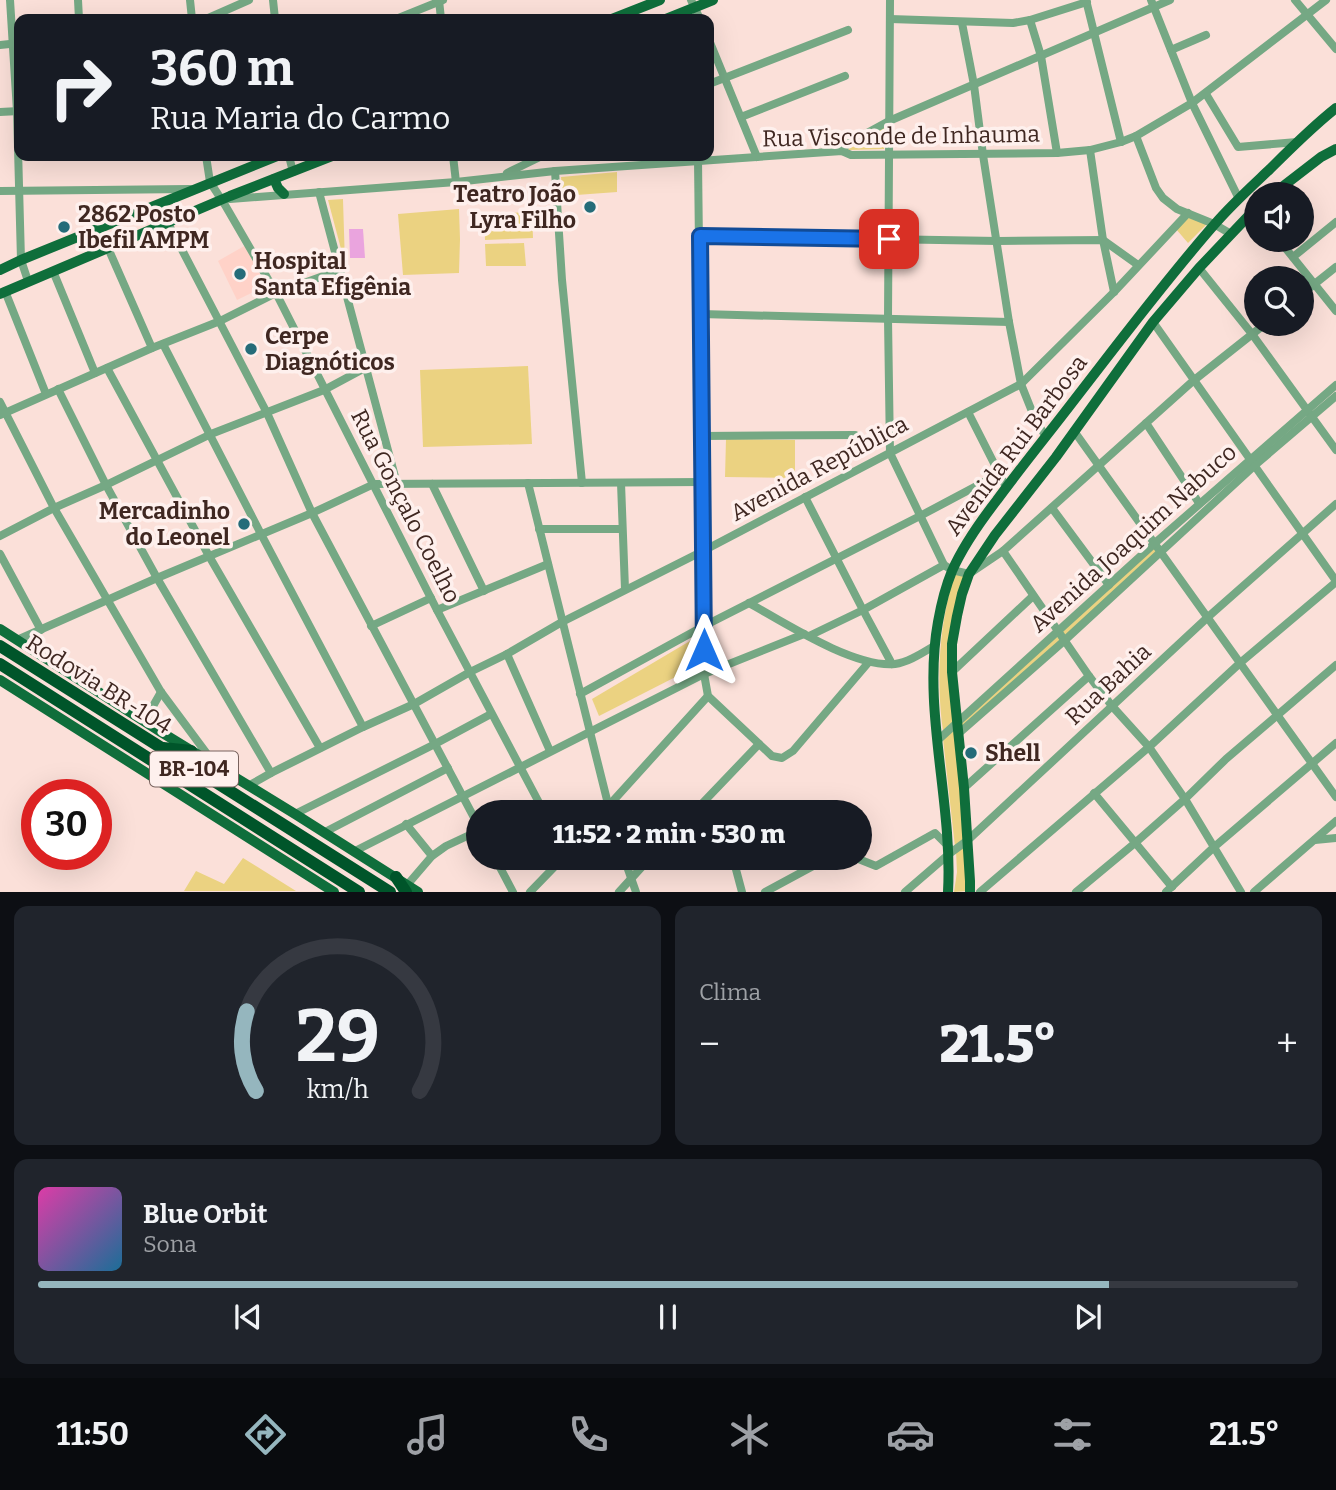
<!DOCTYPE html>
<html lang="pt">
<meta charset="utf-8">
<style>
:root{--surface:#171b24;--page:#20242c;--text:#f1f3f6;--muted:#9ea1a6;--line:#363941;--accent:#95b6be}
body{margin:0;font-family:Bitter,serif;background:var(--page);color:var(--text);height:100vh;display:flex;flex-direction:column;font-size:26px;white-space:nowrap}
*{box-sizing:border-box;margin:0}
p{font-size:23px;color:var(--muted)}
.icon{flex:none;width:38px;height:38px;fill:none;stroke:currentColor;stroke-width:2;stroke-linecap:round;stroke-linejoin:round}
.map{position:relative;height:892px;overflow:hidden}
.side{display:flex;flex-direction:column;gap:14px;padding:14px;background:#0d0f14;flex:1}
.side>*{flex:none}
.top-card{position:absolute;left:14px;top:14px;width:700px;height:147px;border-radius:14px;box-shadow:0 7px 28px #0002;background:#171b24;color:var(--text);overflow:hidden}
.controls{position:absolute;left:1244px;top:182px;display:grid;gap:14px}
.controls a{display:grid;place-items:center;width:70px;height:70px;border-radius:50%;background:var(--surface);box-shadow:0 7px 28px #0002;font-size:35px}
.speed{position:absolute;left:21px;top:779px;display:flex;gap:14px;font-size:35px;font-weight:700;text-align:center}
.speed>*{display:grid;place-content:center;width:91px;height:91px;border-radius:50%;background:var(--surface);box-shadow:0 7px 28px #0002;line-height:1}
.speed .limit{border:10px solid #d22;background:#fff;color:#111}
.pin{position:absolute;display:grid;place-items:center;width:60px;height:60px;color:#fff;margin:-30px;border-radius:14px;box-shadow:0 4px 10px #0006}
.me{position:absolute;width:77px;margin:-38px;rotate:0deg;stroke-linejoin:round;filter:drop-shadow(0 0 5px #0008)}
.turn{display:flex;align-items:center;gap:24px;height:147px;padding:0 21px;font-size:32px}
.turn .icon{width:91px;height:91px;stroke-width:2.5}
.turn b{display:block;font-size:49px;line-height:60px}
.big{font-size:52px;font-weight:800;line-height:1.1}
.side .tile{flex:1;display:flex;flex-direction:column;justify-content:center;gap:10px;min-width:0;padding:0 24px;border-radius:14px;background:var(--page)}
.side .dial{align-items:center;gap:0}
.dial svg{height:182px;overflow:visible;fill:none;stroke:var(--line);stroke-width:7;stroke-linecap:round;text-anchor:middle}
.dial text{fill:var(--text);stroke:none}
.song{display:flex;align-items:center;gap:21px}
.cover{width:84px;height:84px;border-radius:10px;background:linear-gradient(135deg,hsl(320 70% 55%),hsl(200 70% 35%))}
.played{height:7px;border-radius:4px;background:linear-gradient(90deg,var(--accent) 85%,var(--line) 85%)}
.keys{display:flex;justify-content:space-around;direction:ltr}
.heat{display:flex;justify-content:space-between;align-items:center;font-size:38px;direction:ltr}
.side .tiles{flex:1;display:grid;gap:14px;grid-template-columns:1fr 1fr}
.tile:last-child{grid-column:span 2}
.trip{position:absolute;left:466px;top:800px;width:406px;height:70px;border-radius:35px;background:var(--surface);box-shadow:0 7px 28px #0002;font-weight:800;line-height:70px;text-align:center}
.tabs{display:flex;height:112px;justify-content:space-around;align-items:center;background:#090b0e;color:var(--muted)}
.tabs .icon{width:49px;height:49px}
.tabs .on{color:var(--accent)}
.tabs b{font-size:32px;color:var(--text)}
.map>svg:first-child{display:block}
.built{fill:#ffd2c8}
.green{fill:#ebd281}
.water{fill:#eaa4de}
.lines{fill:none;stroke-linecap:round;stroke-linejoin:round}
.minor{stroke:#75a884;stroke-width:8}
.major{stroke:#0f6e3b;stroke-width:10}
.highway{stroke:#00552a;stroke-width:12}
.route-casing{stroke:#114b97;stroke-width:18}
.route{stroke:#1a73e8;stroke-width:12}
.poi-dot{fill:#256c79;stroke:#fef0ed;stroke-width:2.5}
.labels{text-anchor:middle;stroke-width:7;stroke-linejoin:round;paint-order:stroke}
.shield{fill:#fef0ed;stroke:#78635e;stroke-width:2}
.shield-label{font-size:21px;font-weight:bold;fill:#3f2721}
.street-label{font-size:23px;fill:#3f2721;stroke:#fef0ed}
.poi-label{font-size:23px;font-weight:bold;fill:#3f2721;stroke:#fef0ed;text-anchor:start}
</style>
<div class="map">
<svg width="1336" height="892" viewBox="0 0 1336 892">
<rect width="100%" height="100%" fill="#fbe0d9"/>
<path class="built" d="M246 245 266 286 237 300 218 261Z"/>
<g class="green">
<path d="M878 126 886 127 884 149 849 150 844 147 842 143 846 139Z"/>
<path d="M617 172V192L563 196 561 177Z"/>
<path d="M343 199 345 264 328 200Z"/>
<path d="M459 209 460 239 459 273 403 275 398 214Z"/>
<path d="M532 212 533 238 485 240 484 214Z"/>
<path d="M1189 217 1209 222 1188 243 1176 229Z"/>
<path d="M524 243 526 266H486L485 244Z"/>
<path d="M528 366 532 444 423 447 420 370Z"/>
<path d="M726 439 795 440V478L725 477Z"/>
<path d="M1154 545 1159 552 1064 640 1059 632Z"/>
<path d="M955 573 966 577 956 607 954 722 943 731C936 677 939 624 955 573Z"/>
<path d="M1058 634 1062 640 958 733 957 723Z"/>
<path d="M695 638 697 666 599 716 592 699Z"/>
<path d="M956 728 967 839 955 847 943 739Z"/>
<path d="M967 844V891L954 892 957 872 956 851Z"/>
<path d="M243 858 296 891H184L196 871 224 884Z"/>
</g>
<path class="water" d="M349 229H363L365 258H350Z"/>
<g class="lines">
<g class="minor">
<path d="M10 0 17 111 21 260 28 281"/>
<path d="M78 0 79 19"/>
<path d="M190 0 192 19"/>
<path d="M273 0 275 19"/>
<path d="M439 0 441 19"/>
<path d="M691 0 700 19"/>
<path d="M890 0 888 319 890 453 944 565 952 570 969 574 1003 551 1193 381 1265 324"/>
<path d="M1086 0 1121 142"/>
<path d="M1151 0 1192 103 1239 199"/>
<path d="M1295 0 1336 49"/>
<path d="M206 19 249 0"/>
<path d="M396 19 443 0"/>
<path d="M890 19 1013 23 1030 20 1087 2"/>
<path d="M1030 20 1041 56 1057 153"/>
<path d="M962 23 974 85 983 155 1009 322 1021 384 1035 419 1046 437"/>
<path d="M709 40 757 157"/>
<path d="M0 45 19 43"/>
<path d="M1171 50 1206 35"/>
<path d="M709 84 848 30"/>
<path d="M1206 94 1238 147 1297 142"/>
<path d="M0 112 19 111"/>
<path d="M741 117 845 76"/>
<path d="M1136 136 1156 188 1163 198 1177 209 1214 224 1231 234"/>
<path d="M1090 150 1103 240 1114 292"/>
<path d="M842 151 847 144 889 121 1170 0"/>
<path d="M206 156 210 182 225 205 276 293 437 610 544 812"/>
<path d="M289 156 293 172"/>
<path d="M453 156 456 182"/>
<path d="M698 160 704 674 708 696 772 756 782 758 793 751 868 663"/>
<path d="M555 171 562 280 582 483"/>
<path d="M507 173 542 156"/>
<path d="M0 191 190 189"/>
<path d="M319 192 397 484"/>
<path d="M230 199 456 182 555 171 842 151 851 155 1057 153 1090 150 1121 142 1136 136 1192 103 1326 0"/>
<path d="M168 223 267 413 312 513 478 825"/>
<path d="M700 236 998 241 1103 240 1138 265"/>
<path d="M1279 240 1336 311"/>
<path d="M108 248 152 348"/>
<path d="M1293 257 1336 222"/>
<path d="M1199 268 1252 334 1336 450"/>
<path d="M53 271 95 373"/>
<path d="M5 291 46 394"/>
<path d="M1302 294 1336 267"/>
<path d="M701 314 1009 322"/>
<path d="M1153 322 1336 581"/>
<path d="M163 344 261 534 363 727"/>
<path d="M107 368 209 556 320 748"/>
<path d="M58 389 106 485 157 578 271 773"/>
<path d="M0 402 54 508 161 692 213 762"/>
<path d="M968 412 1006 487"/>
<path d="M0 415 152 348 220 321 276 293 340 270"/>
<path d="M1146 423 1199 503"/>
<path d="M1074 431 1336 797"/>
<path d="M702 436 855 435"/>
<path d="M528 483 610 812"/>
<path d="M621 483 625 589"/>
<path d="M432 484 484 591"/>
<path d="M805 497 863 610 892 664"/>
<path d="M1052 508 1109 585"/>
<path d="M539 529H622"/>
<path d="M0 536 54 508 106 485 211 434 324 390 365 368"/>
<path d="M1003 551 1089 676 1112 706 1149 747 1185 799 1241 892"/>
<path d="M0 554 41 630"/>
<path d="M749 603C785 623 854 668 895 664 909 662 922 653 934 646"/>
<path d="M437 610 548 564"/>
<path d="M371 626 431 598"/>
<path d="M809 636 863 610 944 565"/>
<path d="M17 640 157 578 312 513 374 484 703 482"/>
<path d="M507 654 550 751"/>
<path d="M952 672 1033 596"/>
<path d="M580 694 704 626 920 516 999 474"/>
<path d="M144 722 161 692"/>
<path d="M958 734 1064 641 1254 466 1336 396"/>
<path d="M938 740 1155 543 1336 385"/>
<path d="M248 786 271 773 363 727 414 704 470 672 507 654 562 622 703 551 1021 384 1114 292 1188 213"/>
<path d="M964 788 1089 676"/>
<path d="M1094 793 1172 887"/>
<path d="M603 812 708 696"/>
<path d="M694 812 759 744"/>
<path d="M295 814 435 744 491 714"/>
<path d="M406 824 432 856"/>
<path d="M325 832 448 768"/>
<path d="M1315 840 1336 838"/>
<path d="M355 851 704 674 804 634"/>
<path d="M495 858 513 892"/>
<path d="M624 858 636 892"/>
<path d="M856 858 876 866 935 833 949 847"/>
<path d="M734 862 742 892"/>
<path d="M408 884 432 856 446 846 478 831"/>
<path d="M530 892 563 858"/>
<path d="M619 892 650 858"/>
<path d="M765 892 828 858"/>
<path d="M905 892 949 854 968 840 1208 617 1336 504"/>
<path d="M980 892 1149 747 1240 663 1336 582"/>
<path d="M1076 892 1135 843 1185 799 1226 759 1336 665"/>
<path d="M1166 892 1213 848 1336 743"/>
<path d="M1254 892 1336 821"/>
</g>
<g class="major">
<path d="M612 19 660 0"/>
<path d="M666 19 713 0"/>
<path d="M274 179 278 188 284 194"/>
<path d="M1273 194 1321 157 1336 149"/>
<path d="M0 270 21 260 277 156"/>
<path d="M0 294 230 196 332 156"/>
<path d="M0 629 161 732 295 814 418 892"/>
<path d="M0 680 334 892"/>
<path d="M948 892C953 802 922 710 938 622 941 605 945 588 952 571 963 546 980 522 997 500 1022 466 1049 433 1075 399 1120 341 1165 281 1214 225 1231 205 1251 187 1270 169 1291 148 1312 127 1336 108"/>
<path d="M970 892V881L964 788 952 672V644L957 616 962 594 969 574 995 535 1056 457 1153 322 1199 268 1256 208"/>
</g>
<g class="highway">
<path d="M0 646 390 892"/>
<path d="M0 664 359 892"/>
<path d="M163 748 191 751"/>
<path d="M396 877 406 892"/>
</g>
</g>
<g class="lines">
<g class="route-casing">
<path id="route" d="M704 650 700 236 889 239"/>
</g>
<use href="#route" class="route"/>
</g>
<g class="poi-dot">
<circle cx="590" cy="207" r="7"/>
<circle cx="64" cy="227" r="7"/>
<circle cx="240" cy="274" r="7"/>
<circle cx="251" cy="349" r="7"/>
<circle cx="244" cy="524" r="7"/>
<circle cx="971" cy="753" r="7"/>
</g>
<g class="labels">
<rect class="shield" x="150" y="751.5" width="88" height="35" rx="5"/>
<g class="shield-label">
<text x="194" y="776">BR-104</text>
</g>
<g class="street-label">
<text transform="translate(901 136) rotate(-1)" y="8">Rua Visconde de Inhauma</text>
<text transform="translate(1016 445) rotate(-53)" y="8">Avenida Rui Barbosa</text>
<text transform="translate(819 468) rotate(-28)" y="8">Avenida República</text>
<text transform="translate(406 506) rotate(63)" y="8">Rua Gonçalo Coelho</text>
<text transform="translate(1133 538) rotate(-42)" y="8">Avenida Joaquim Nabuco</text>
<text transform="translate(99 684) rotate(32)" y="8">Rodovia BR-104</text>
<text transform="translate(1108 684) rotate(-43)" y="8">Rua Bahia</text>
</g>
<g class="poi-label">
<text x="576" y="202" text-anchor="end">Teatro João<tspan x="576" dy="26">Lyra Filho</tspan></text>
<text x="78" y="222">2862 Posto<tspan x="78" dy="26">Ibefil AMPM</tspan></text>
<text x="254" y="269">Hospital<tspan x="254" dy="26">Santa Efigênia</tspan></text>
<text x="265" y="344">Cerpe<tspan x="265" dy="26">Diagnóticos</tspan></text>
<text x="230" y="519" text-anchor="end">Mercadinho<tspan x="230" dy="26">do Leonel</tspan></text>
<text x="985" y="761">Shell</text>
</g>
</g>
</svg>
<div class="controls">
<a><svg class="icon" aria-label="sound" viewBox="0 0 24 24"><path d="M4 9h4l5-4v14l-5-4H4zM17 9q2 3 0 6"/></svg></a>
<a><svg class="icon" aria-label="search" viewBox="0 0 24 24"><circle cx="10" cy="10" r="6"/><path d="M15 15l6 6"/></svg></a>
</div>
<div class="speed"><div class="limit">30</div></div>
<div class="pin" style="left:889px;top:239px;background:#d93025"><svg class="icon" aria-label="arrive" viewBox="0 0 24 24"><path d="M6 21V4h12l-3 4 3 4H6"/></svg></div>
<svg class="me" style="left:704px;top:650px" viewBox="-20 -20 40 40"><path d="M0-17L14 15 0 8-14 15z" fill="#1a73e8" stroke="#fff" stroke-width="4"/></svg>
<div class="trip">11:52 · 2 min · 530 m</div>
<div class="top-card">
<div class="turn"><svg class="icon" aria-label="right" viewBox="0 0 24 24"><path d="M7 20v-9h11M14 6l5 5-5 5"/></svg><div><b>360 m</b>Rua Maria do Carmo</div></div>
</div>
</div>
<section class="side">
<div class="tiles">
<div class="tile dial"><svg viewBox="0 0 100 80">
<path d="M14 69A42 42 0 1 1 86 69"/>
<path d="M14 69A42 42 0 0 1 10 34" stroke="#95b6be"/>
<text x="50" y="56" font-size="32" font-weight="700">29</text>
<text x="50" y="72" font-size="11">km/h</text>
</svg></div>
<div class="tile"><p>Clima</p>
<div class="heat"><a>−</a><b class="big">21.5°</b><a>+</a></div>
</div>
<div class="tile">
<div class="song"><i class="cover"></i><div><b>Blue Orbit</b><p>Sona</p></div></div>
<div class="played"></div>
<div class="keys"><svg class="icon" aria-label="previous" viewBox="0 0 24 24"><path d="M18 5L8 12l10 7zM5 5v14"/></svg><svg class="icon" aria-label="pause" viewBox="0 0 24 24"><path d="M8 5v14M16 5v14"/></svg><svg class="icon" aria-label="next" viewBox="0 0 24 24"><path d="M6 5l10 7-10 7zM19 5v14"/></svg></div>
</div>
</div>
</section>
<nav class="tabs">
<b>11:50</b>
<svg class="icon on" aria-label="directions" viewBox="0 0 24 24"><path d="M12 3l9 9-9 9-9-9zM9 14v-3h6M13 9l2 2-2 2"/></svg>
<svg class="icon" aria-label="music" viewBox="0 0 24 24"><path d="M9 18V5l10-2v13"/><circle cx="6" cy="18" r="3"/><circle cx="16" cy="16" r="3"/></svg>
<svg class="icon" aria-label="phone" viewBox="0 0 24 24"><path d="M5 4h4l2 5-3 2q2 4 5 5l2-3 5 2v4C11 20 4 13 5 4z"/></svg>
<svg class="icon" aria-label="climate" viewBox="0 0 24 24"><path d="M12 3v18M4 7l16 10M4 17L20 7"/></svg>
<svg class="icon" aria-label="car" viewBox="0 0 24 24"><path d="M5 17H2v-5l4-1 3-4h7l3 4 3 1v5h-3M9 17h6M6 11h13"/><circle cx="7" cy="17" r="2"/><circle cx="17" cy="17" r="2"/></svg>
<svg class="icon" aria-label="filters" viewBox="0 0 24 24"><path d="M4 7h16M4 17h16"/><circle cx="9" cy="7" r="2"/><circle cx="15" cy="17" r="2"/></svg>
<b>21.5°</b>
</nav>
